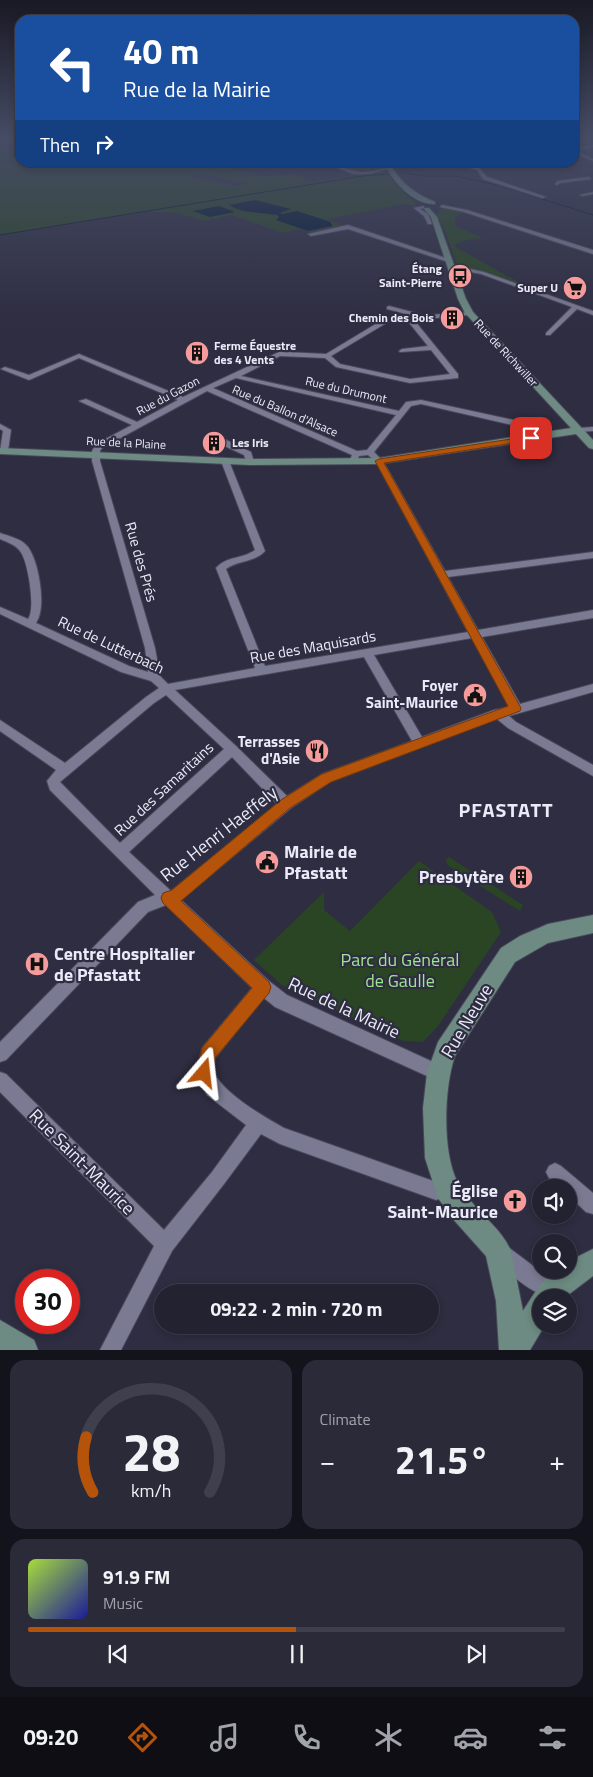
<!DOCTYPE html>
<meta charset="utf-8">
<style>
:root{--surface:#222231;--page:#2a2a39;--text:#f1f3f6;--muted:#a2a4ab;--line:#3f3f4d;--accent:#b45309}
body{margin:0;font-family:"Titillium Web",sans-serif;background:var(--page);color:var(--text);height:100vh;display:flex;flex-direction:column;font-size:19px;white-space:nowrap}
*{box-sizing:border-box;margin:0}
p{font-size:16px;color:var(--muted)}
.icon{flex:none;width:28px;height:28px;fill:none;stroke:currentColor;stroke-width:2;stroke-linecap:round;stroke-linejoin:round}
.map{position:relative;height:1350px;overflow:hidden}
.sheet{display:flex;flex-direction:column;gap:10px;padding:10px;background:#13131b;flex:1}
.sheet>*{flex:none}
.hud{position:absolute;left:15px;top:15px;width:564px;height:152px;border-radius:15px;box-shadow:0 2px 8px #0003,0 0 0 1px var(--line);background:#1a4fa0;color:#fff;overflow:hidden}
.buttons{position:absolute;left:532px;top:1179px;display:grid;gap:10px}
.buttons a{display:grid;place-items:center;width:45px;height:45px;border-radius:50%;background:var(--surface);box-shadow:0 2px 8px #0003,0 0 0 1px var(--line);font-size:25px}
.speed{position:absolute;left:15px;top:1269px;display:flex;gap:10px;font-size:25px;font-weight:700;text-align:center}
.speed>*{display:grid;place-content:center;width:65px;height:65px;border-radius:50%;background:var(--surface);box-shadow:0 2px 8px #0003,0 0 0 1px var(--line);line-height:1}
.speed .limit{border:8px solid #d22;background:#fff;color:#111}
.pin{position:absolute;display:grid;place-items:center;width:42px;height:42px;color:#fff;margin:-21px;border-radius:10px;box-shadow:0 2px 8px #0006}
.me{position:absolute;width:55px;margin:-28px;rotate:17deg;stroke-linejoin:round;filter:drop-shadow(0 0 4px #0008)}
.turn{display:flex;align-items:center;gap:18px;height:105px;padding:0 25px;font-size:22px}
.turn .icon{width:65px;height:65px;stroke-width:2.5}
.turn b{display:block;font-size:35px;line-height:42px}
.then{display:flex;align-items:center;height:48px;padding:0 25px;background:#0003;gap:10px;font-size:19px}
.big{font-size:38px;font-weight:700;line-height:1.1}
.sheet .widget{flex:1;display:flex;flex-direction:column;justify-content:center;gap:8px;min-width:0;padding:0 18px;border-radius:15px;background:var(--page)}
.sheet .dial{align-items:center;gap:0}
.dial svg{height:130px;overflow:visible;fill:none;stroke:var(--line);stroke-width:7;stroke-linecap:round;text-anchor:middle}
.dial text{fill:var(--text);stroke:none}
.song{display:flex;align-items:center;gap:15px}
.cover{width:60px;height:60px;border-radius:8px;background:linear-gradient(135deg,hsl(80 70% 55%),hsl(240 70% 35%))}
.played{height:5px;border-radius:2px;background:linear-gradient(90deg,var(--accent) 50%,var(--line) 50%)}
.keys{display:flex;justify-content:space-around;direction:ltr}
.heat{display:flex;justify-content:space-between;align-items:center;font-size:28px;direction:ltr}
.sheet .tiles{flex:1;display:grid;gap:10px;grid-template-columns:1fr 1fr}
.widget:last-child{grid-column:span 2}
.trip{position:absolute;left:154px;top:1284px;width:285px;height:50px;border-radius:25px;background:var(--surface);box-shadow:0 2px 8px #0003,0 0 0 1px var(--line);font-weight:700;line-height:50px;text-align:center}
.tabs{display:flex;height:80px;justify-content:space-around;align-items:center;background:#0e0e14;color:var(--muted)}
.tabs .icon{width:35px;height:35px}
.tabs .on{color:var(--accent)}
.tabs b{font-size:22px;color:var(--text)}
.map>svg:first-child{display:block}
.green{fill:#2a4524;fill-rule:evenodd}
.water{fill:#021733}
.lines{fill:none;stroke-linecap:round;stroke-linejoin:round}
.stream{stroke:#021733;stroke-width:1}
.street-casing{stroke:#49485a;stroke-width:2}
.secondary-casing{stroke:#49485a;stroke-width:2}
.street{fill:#7a7a92;fill-rule:evenodd}
.secondary{fill:#6d8b82;fill-rule:evenodd}
.route{fill:#b45309;stroke:#753606}
.labels{text-anchor:middle;stroke-width:4.5;stroke-linejoin:round;paint-order:stroke}
.far-poi-label{font-size:12px;font-weight:bold;fill:#eaeaf8;stroke:#2e2d41;text-anchor:end}
.far-street-label{font-size:12px;fill:#eaeaf8;stroke:#2e2d41}
.street-label{font-size:15px;fill:#eaeaf8;stroke:#2e2d41}
.poi-label{font-size:15px;font-weight:bold;fill:#eaeaf8;stroke:#2e2d41;text-anchor:end}
.near-street-label{font-size:18px;fill:#eaeaf8;stroke:#2e2d41}
.near-poi-label{font-size:18px;font-weight:bold;fill:#eaeaf8;stroke:#2e2d41;text-anchor:start}
.near-park-label{font-size:18px;fill:#9fe690;stroke:#2e2d41}
.district-label{font-size:20px;font-weight:bold;letter-spacing:1px;fill:#eaeaf8;stroke:#2e2d41}
</style>
<div class="map">
<svg width="593" height="1350" viewBox="0 0 593 1350">
<rect width="100%" height="100%" fill="#2e2d41"/>
<g class="green">
<path d="M0 138H20V162L308 163 276 169 252 164 235 169 262 176 299 175 308 182 350 176 354 172 329 163H383C387 179 403 193 416 203V206L405 204 327 219 342 225 316 234 299 229 284 233 231 215 205 221 177 213 145 212 0 236ZM198 173 246 183H247L239 186 190 177Z"/>
<path d="M447 208 463 213 455 217V225L457 227 483 238C472 240 462 239 454 246L527 287 457 264 444 228 437 216 439 210Z"/>
<path d="M449 857 523 905 520 911 447 865 446 860Z"/>
<path d="M419 861 492 912 501 932 438 1026 423 1042 403 1041 282 985 254 960 324 892V910L350 931Z"/>
</g>
<g class="water">
<path d="M255 200 291 209 280 213 282 214 297 211 331 222V224L333 226 308 231 276 220 279 217 277 215C260 212 244 214 229 205Z"/>
<path d="M219 206 235 212 210 217 193 211Z"/>
</g>
<g class="lines">
<g class="stream">
<path d="M369 162 373 167 372 170"/>
<path d="M399 172 424 176H455L498 185 593 215"/>
<path d="M0 235 363 176 388 174"/>
</g>
<g class="street-casing">
<g id="street">
<path d="M593 145V147L575 151 593 159V161L574 153V149Z"/>
<path d="M323 162C335 162 344 169 355 171 365 174 377 170 387 168L388 166 430 162 395 167 369 174H353Z"/>
<path d="M452 162H460L479 168 487 177 546 197 542 198 483 179 477 170Z"/>
<path d="M589 177 591 179 560 183 557 185 555 184 558 181Z"/>
<path d="M593 192V194L582 196 580 195Z"/>
<path d="M442 205 467 210 593 250V254L464 212 440 207Z"/>
<path d="M424 206V208L420 209 428 214 432 224H428L424 216 414 208Z"/>
<path d="M348 225 452 260 453 261 448 262 348 229 311 236 308 234Z"/>
<path d="M452 265 484 272 593 311V315L577 309 550 335H546V333L572 307 481 274 450 268Z"/>
<path d="M389 306 416 313 415 316 471 312 472 313 469 315 414 320 458 374V378L410 383 336 367 325 358 280 356 241 376 399 411 406 402 421 400 518 421 534 436V440H528L512 425 421 404 411 406 374 452 383 461 445 571 593 552V558L448 577 478 630 593 610V618L482 637 520 704 593 684V692L509 716 516 722 593 765V776L508 728 497 719 491 721 330 782 291 808 181 900 269 981 287 995 444 1067 446 1073 444 1079 438 1081 275 1007 264 998 215 1058 213 1072C226 1095 261 1115 284 1128L436 1182 447 1180 453 1183 456 1189 453 1195 436 1200 280 1144 261 1134 224 1184 172 1251 121 1350H100L154 1246 0 1092V1072L6 1074 164 1230 212 1172 246 1125 207 1095 196 1073 202 1048 252 988 166 905 148 912 6 1060 0 1062V1042L138 902 155 895 50 790 47 781 56 770 0 731V720L65 763 146 697 159 688 151 681 121 672 0 614V607L28 619C36 609 28 561 20 551 16 545 7 542 0 539V533C9 536 22 539 28 547 39 562 47 608 36 623L129 666 148 672 145 648 92 461V451L96 444 132 425 79 401 86 399 137 422 178 400 79 358 29 380 1 369 5 367 29 375 79 354 183 397 277 353 282 348 287 349 285 352 326 354 384 319 414 316 387 309V307ZM407 320 428 346 402 349 399 351 400 352 431 350 450 374 410 379 340 364 331 356 388 322ZM236 378 396 415 367 450 357 451 213 388ZM207 391 352 455 349 462 350 464H356L359 456 368 455 376 462 468 632 265 666 226 569C238 560 254 563 265 551L229 461 225 459 221 461 255 550C243 559 226 556 216 568L255 668 168 684 160 676 155 648 100 461V451L102 448ZM472 638 509 707 494 710 422 737 374 655ZM364 657 412 741 322 774 287 796 236 746 175 690ZM166 695 224 749 120 843 60 782 154 703ZM232 757 277 804 171 891 129 852Z"/>
<path d="M0 424 11 430 8 451 4 453 0 451 3 431 0 429Z"/>
<path d="M593 427V431L578 432 574 430 578 428Z"/>
<path d="M216 438H222L251 452 254 462 250 464H247L244 455 216 442Z"/>
<path d="M555 1163 561 1166 593 1193V1214L586 1212 569 1196V1188H559L549 1178 546 1172 549 1166Z"/>
<path d="M501 1244 508 1247 548 1277 560 1282 563 1289 560 1296C541 1304 509 1272 494 1261L491 1254 494 1247Z"/>
</g>
</g>
<g class="secondary-casing">
<g id="secondary">
<path d="M383 162H389C399 182 415 194 435 202V204C413 205 392 180 383 162Z"/>
<path d="M425 208H429L437 217 466 299 473 312 593 440V449L589 448 576 434 379 464 250 465 0 454V448L250 459 379 458 571 428 465 313 458 299 431 217 424 209Z"/>
<path d="M593 915V933L548 943 515 962 455 1056C444 1088 442 1150 457 1181 460 1188 466 1194 470 1200 484 1218 502 1230 511 1251L523 1311C529 1302 546 1273 556 1270 560 1269 565 1270 569 1270V1261L593 1249V1276L564 1298H541V1325H545L530 1350H499L496 1301 486 1256 453 1219 438 1198 425 1158 423 1108 427 1073 438 1042 501 948 520 936 548 924Z"/>
<path d="M0 1320 34 1340 38 1350H0Z"/>
</g>
</g>
<use href="#street" class="street"/>
<use href="#secondary" class="secondary"/>
</g>
<linearGradient id="sky" x2="0" y2="1"><stop stop-color="#191924"/><stop offset="0.42" stop-color="#464c65"/><stop offset="1" stop-color="#464c65" stop-opacity="0"/></linearGradient>
<rect width="593" height="327" fill="url(#sky)"/>
<path class="route" d="M531 436H533V440L384 463 521 708 520 711 331 782 290 808 181 901 269 982 271 987 269 993 215 1058 210 1079 204 1081 199 1079 196 1073 202 1048 252 988 163 903 161 898 163 893 172 890 281 800 322 774 508 706 375 461 379 459Z"/>
<defs>
<g id="bus-disc" transform="scale(1.25)"><circle r="9.5" fill="#f59b9b" stroke="#2e2d41"/><path d="M-5-6H5V4H4V6H2V4H-2V6H-4V4H-5ZM-3.5-4V0h7V-4ZM-3.5 1.2v1.5H-2V1.2ZM2 1.2v1.5H3.5V1.2Z" fill="#111"/></g>
<g id="supermarket-disc" transform="scale(1.25)"><circle r="9.5" fill="#f59b9b" stroke="#2e2d41"/><path d="M-6-5.5h2.5l.6 2H6L4.5 2H-2.5L-4.4-4H-6ZM-1.5 3.2a1.3 1.3 0 1 0 .1 0ZM3 3.2a1.3 1.3 0 1 0 .1 0Z" fill="#111"/></g>
<g id="building-disc" transform="scale(1.25)"><circle r="9.5" fill="#f59b9b" stroke="#2e2d41"/><path d="M-4-6H4V6H1V3H-1V6H-4ZM-2.5-4.3h1.7v1.8h-1.7ZM.8-4.3h1.7v1.8H.8ZM-2.5-1h1.7V.8h-1.7ZM.8-1h1.7V.8H.8Z" fill="#111"/></g>
<g id="civic-disc" transform="scale(1.25)"><circle r="9.5" fill="#f59b9b" stroke="#2e2d41"/><path d="M-.6-6.5H3V-4.5H.6V-3L4-1V1h2V6H-6V1h2V-1L-.6-3ZM-1.2 2.5V6h2.4V2.5Z" fill="#111"/></g>
<g id="restaurant-disc" transform="scale(1.25)"><circle r="9.5" fill="#f59b9b" stroke="#2e2d41"/><path d="M-5-6h1v4h1v-4h1v4h1v-4h1v5L-1.5 .5V6h-2V.5L-5-1ZM5-6V6H3V1.5H1.5Q1.5-4 5-6Z" fill="#111"/></g>
<g id="hospital-disc" transform="scale(1.25)"><circle r="9.5" fill="#f59b9b" stroke="#2e2d41"/><path d="M-5-5h3v3.5h4V-5h3V5h-3V1.5h-4V5h-3Z" fill="#111"/></g>
<g id="church-disc" transform="scale(1.25)"><circle r="9.5" fill="#f59b9b" stroke="#2e2d41"/><path d="M-1.2-6h2.4v3.5h3.3v2.4h-3.3V6h-2.4V-.1h-3.3v-2.4h3.3Z" fill="#111"/></g>
</defs>
<g fill-rule="evenodd">
<use href="#bus-disc" x="460" y="276"/>
<use href="#supermarket-disc" x="575" y="288"/>
<use href="#building-disc" x="452" y="318"/>
<use href="#building-disc" x="197" y="353"/>
<use href="#building-disc" x="214" y="443"/>
<use href="#civic-disc" x="475" y="695"/>
<use href="#restaurant-disc" x="317" y="751"/>
<use href="#civic-disc" x="267" y="862"/>
<use href="#building-disc" x="521" y="877"/>
<use href="#hospital-disc" x="37" y="964"/>
<use href="#church-disc" x="515" y="1201"/>
</g>
<g class="labels">
<g class="far-poi-label">
<text x="442" y="273">Étang<tspan x="442" dy="14">Saint-Pierre</tspan></text>
<text x="558" y="292">Super U</text>
<text x="434" y="322">Chemin des Bois</text>
<text x="214" y="350" text-anchor="start">Ferme Équestre<tspan x="214" dy="14">des 4 Vents</tspan></text>
<text x="232" y="447" text-anchor="start">Les Iris</text>
</g>
<g class="far-street-label">
<text transform="translate(506 353) rotate(47)" y="4">Rue de Richwiller</text>
<text transform="translate(346 390) rotate(13)" y="4">Rue du Drumont</text>
<text transform="translate(168 396) rotate(-28)" y="4">Rue du Gazon</text>
<text transform="translate(285 411) rotate(23)" y="4">Rue du Ballon d'Alsace</text>
<text transform="translate(126 443) rotate(3)" y="4">Rue de la Plaine</text>
</g>
<g class="street-label">
<text transform="translate(141 562) rotate(74)" y="5">Rue des Prés</text>
<text transform="translate(111 645) rotate(25)" y="5">Rue de Lutterbach</text>
<text transform="translate(313 647) rotate(-10)" y="5">Rue des Maquisards</text>
<text transform="translate(164 789) rotate(-43)" y="5">Rue des Samaritains</text>
</g>
<g class="poi-label">
<text x="458" y="691">Foyer<tspan x="458" dy="17">Saint-Maurice</tspan></text>
<text x="300" y="747">Terrasses<tspan x="300" dy="17">d'Asie</tspan></text>
</g>
<g class="near-street-label">
<text transform="translate(219 834) rotate(-38)" y="6">Rue Henri Haeffely</text>
<text transform="translate(344 1008) rotate(25)" y="6">Rue de la Mairie</text>
<text transform="translate(467 1021) rotate(-59)" y="6">Rue Neuve</text>
<text transform="translate(82 1162) rotate(45)" y="6">Rue Saint-Maurice</text>
</g>
<g class="near-poi-label">
<text x="284" y="858">Mairie de<tspan x="284" dy="21">Pfastatt</tspan></text>
<text x="504" y="883" text-anchor="end">Presbytère</text>
<text x="54" y="960">Centre Hospitalier<tspan x="54" dy="21">de Pfastatt</tspan></text>
<text x="498" y="1197" text-anchor="end">Église<tspan x="498" dy="21">Saint-Maurice</tspan></text>
</g>
<g class="near-park-label">
<text x="400" y="966">Parc du Général<tspan x="400" dy="21">de Gaulle</tspan></text>
</g>
<g class="district-label">
<text x="506" y="817">PFASTATT</text>
</g>
</g>
</svg>
<div class="buttons">
<a><svg class="icon" aria-label="sound" viewBox="0 0 24 24"><path d="M4 9h4l5-4v14l-5-4H4zM17 9q2 3 0 6"/></svg></a>
<a><svg class="icon" aria-label="search" viewBox="0 0 24 24"><circle cx="10" cy="10" r="6"/><path d="M15 15l6 6"/></svg></a>
<a><svg class="icon" aria-label="layers" viewBox="0 0 24 24"><path d="M12 4l9 5-9 5-9-5zM3 14l9 5 9-5"/></svg></a>
</div>
<div class="speed"><div class="limit">30</div></div>
<div class="pin" style="left:531px;top:438px;background:#d93025"><svg class="icon" aria-label="arrive" viewBox="0 0 24 24"><path d="M6 21V4h12l-3 4 3 4H6"/></svg></div>
<svg class="me" style="left:204px;top:1073px" viewBox="-20 -20 40 40"><path d="M0-17L14 15 0 8-14 15z" fill="#b45309" stroke="#fff" stroke-width="4"/></svg>
<div class="trip">09:22 · 2 min · 720 m</div>
<div class="hud">
<div class="turn"><svg class="icon" aria-label="left" viewBox="0 0 24 24"><path d="M17 20v-9H6M10 6l-5 5 5 5"/></svg><div><b>40 m</b>Rue de la Mairie</div></div>
<div class="then">Then<svg class="icon" aria-label="right" viewBox="0 0 24 24"><path d="M7 20v-9h11M14 6l5 5-5 5"/></svg></div>
</div>
</div>
<section class="sheet">
<div class="tiles">
<div class="widget dial"><svg viewBox="0 0 100 80">
<path d="M14 69A42 42 0 1 1 86 69"/>
<path d="M14 69A42 42 0 0 1 10 35" stroke="#b45309"/>
<text x="50" y="56" font-size="32" font-weight="700">28</text>
<text x="50" y="72" font-size="11">km/h</text>
</svg></div>
<div class="widget"><p>Climate</p>
<div class="heat"><a>−</a><b class="big">21.5°</b><a>+</a></div>
</div>
<div class="widget">
<div class="song"><i class="cover"></i><div><b>91.9 FM</b><p>Music</p></div></div>
<div class="played"></div>
<div class="keys"><svg class="icon" aria-label="previous" viewBox="0 0 24 24"><path d="M18 5L8 12l10 7zM5 5v14"/></svg><svg class="icon" aria-label="pause" viewBox="0 0 24 24"><path d="M8 5v14M16 5v14"/></svg><svg class="icon" aria-label="next" viewBox="0 0 24 24"><path d="M6 5l10 7-10 7zM19 5v14"/></svg></div>
</div>
</div>
</section>
<nav class="tabs">
<b>09:20</b>
<svg class="icon on" aria-label="directions" viewBox="0 0 24 24"><path d="M12 3l9 9-9 9-9-9zM9 14v-3h6M13 9l2 2-2 2"/></svg>
<svg class="icon" aria-label="music" viewBox="0 0 24 24"><path d="M9 18V5l10-2v13"/><circle cx="6" cy="18" r="3"/><circle cx="16" cy="16" r="3"/></svg>
<svg class="icon" aria-label="phone" viewBox="0 0 24 24"><path d="M5 4h4l2 5-3 2q2 4 5 5l2-3 5 2v4C11 20 4 13 5 4z"/></svg>
<svg class="icon" aria-label="climate" viewBox="0 0 24 24"><path d="M12 3v18M4 7l16 10M4 17L20 7"/></svg>
<svg class="icon" aria-label="car" viewBox="0 0 24 24"><path d="M5 17H2v-5l4-1 3-4h7l3 4 3 1v5h-3M9 17h6M6 11h13"/><circle cx="7" cy="17" r="2"/><circle cx="17" cy="17" r="2"/></svg>
<svg class="icon" aria-label="filters" viewBox="0 0 24 24"><path d="M4 7h16M4 17h16"/><circle cx="9" cy="7" r="2"/><circle cx="15" cy="17" r="2"/></svg>
</nav>
